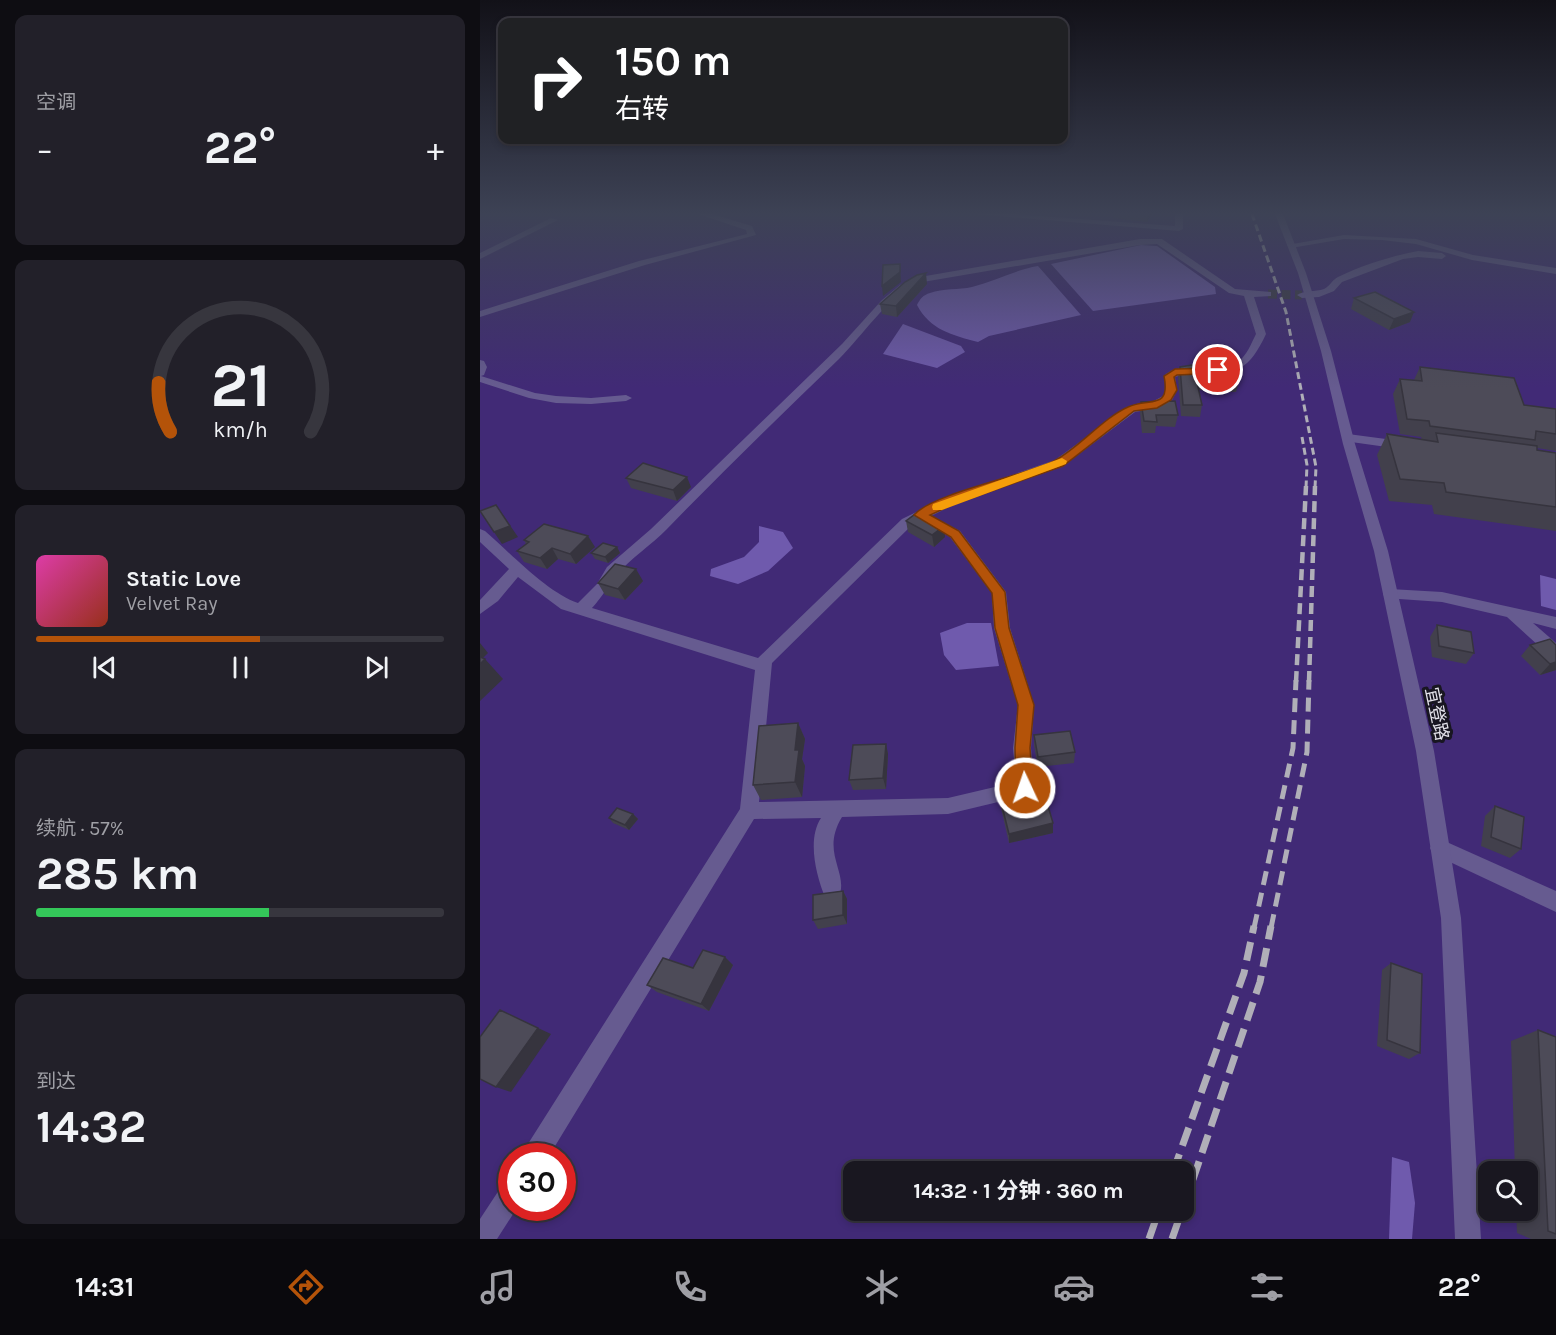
<!DOCTYPE html>
<html lang="zh">
<meta charset="utf-8">
<style>
:root{--surface:#191720;--page:#222029;--text:#f1f3f6;--muted:#9f9fa5;--line:#37363e;--accent:#b45309}
body{margin:0;font-family:Karla,"Noto Sans SC",sans-serif;background:var(--page);color:var(--text);height:100vh;display:flex;flex-direction:column;font-size:22px;white-space:nowrap}
*{box-sizing:border-box;margin:0}
p{font-size:20px;color:var(--muted)}
.icon{flex:none;width:33px;height:33px;fill:none;stroke:currentColor;stroke-width:2;stroke-linecap:round;stroke-linejoin:round}
.map{position:relative;flex:1;overflow:hidden}
.sheet{display:flex;flex-direction:column;gap:15px;padding:15px;background:#0e0d12;width:480px}
.sheet>*{flex:none}
.hud{position:absolute;left:18px;top:18px;width:570px;height:126px;border-radius:12px;box-shadow:0 3px 9px #0003,0 0 0 2px var(--line);background:#202124;color:#fff;overflow:hidden}
.controls{position:absolute;left:998px;top:1161px;display:grid;gap:12px}
.controls a{display:grid;place-items:center;width:60px;height:60px;border-radius:12px;background:var(--surface);box-shadow:0 3px 9px #0003,0 0 0 2px var(--line);font-size:30px}
.speed{position:absolute;left:18px;top:1143px;display:flex;gap:12px;font-size:30px;font-weight:700;text-align:center}
.speed>*{display:grid;place-content:center;width:78px;height:78px;border-radius:50%;background:var(--surface);box-shadow:0 3px 9px #0003,0 0 0 2px var(--line);line-height:1}
.speed .limit{border:9px solid #d22;background:#fff;color:#111}
.pin{position:absolute;display:grid;place-items:center;width:51px;height:51px;color:#fff;margin:-26px;border:3px solid #fff;border-radius:50%;box-shadow:0 2px 6px #0007}
.me{position:absolute;width:66px;margin:-33px;rotate:357deg;stroke-linejoin:round;filter:drop-shadow(0 0 4px #0008)}
.turn{display:flex;align-items:center;gap:21px;height:126px;padding:0 18px;font-size:27px}
.turn .icon{width:78px;height:78px;stroke-width:2.5}
.turn b{display:block;font-size:42px;line-height:51px}
.big{font-size:45px;font-weight:700;line-height:1.1}
.sheet .tile{flex:1;display:flex;flex-direction:column;justify-content:center;gap:9px;min-width:0;padding:0 21px;border-radius:12px;background:var(--page)}
.sheet .dial{align-items:center;gap:0}
.dial svg{height:156px;overflow:visible;fill:none;stroke:var(--line);stroke-width:7;stroke-linecap:round;text-anchor:middle}
.dial text{fill:var(--text);stroke:none}
.song{display:flex;align-items:center;gap:18px}
.cover{width:72px;height:72px;border-radius:9px;background:linear-gradient(135deg,hsl(320 70% 55%),hsl(10 70% 35%))}
.played{height:6px;border-radius:3px;background:linear-gradient(90deg,var(--accent) 55%,var(--line) 55%)}
.keys{display:flex;justify-content:space-around;direction:ltr}
.heat{display:flex;justify-content:space-between;align-items:center;font-size:33px;direction:ltr}
.charge{height:9px;border-radius:4px;background:linear-gradient(90deg,#34c759 57%,var(--line) 0)}
.trip{position:absolute;left:363px;top:1161px;width:351px;height:60px;border-radius:12px;background:var(--surface);box-shadow:0 3px 9px #0003,0 0 0 2px var(--line);font-weight:700;line-height:60px;text-align:center}
.menu{display:flex;height:96px;justify-content:space-around;align-items:center;background:#0a090d;color:var(--muted)}
.menu .icon{width:42px;height:42px}
.menu .current{color:var(--accent)}
.menu b{font-size:27px;color:var(--text)}
main{display:flex;flex:1;min-height:0}
.map>svg:first-child{display:block}
.green{fill:#412a76;fill-rule:evenodd}
.water{fill:#6f5aad}
.lines{fill:none;stroke-linecap:round;stroke-linejoin:round}
.minor-tunnel{stroke:#3e3c48;stroke-width:9;stroke-dasharray:9 4.5;stroke-linecap:butt}
.minor{fill:#665b90;fill-rule:evenodd}
.tertiary{fill:#665b90;fill-rule:evenodd}
.rail-far3{stroke:#b0afb8;stroke-width:3;stroke-dasharray:7 4;stroke-linecap:butt}
.rail-far2{stroke:#b0afb8;stroke-width:4.5;stroke-dasharray:11 6;stroke-linecap:butt}
.rail-far1{stroke:#b0afb8;stroke-width:5;stroke-dasharray:14 8;stroke-linecap:butt}
.rail{stroke:#b0afb8;stroke-width:7;stroke-dasharray:19 9;stroke-linecap:butt}
.wall{fill:#42404c}
.shaded-wall{fill:#36343e}
.building{fill:#4d4b58;stroke:#36343e;stroke-width:1.5}
.route{fill:#b45309;stroke:#753606;stroke-width:1.5}
.slow{fill:#f59e0b}
.labels{text-anchor:middle;stroke-width:6;stroke-linejoin:round;paint-order:stroke}
.street-label{font-size:18px;fill:#e3e2ea;stroke:#181621}
</style>
<main>
<section class="sheet">
<div class="tile"><p>空调</p>
<div class="heat"><a>−</a><b class="big">22°</b><a>+</a></div>
</div>
<div class="tile dial"><svg viewBox="0 0 100 80">
<path d="M14 69A42 42 0 1 1 86 69"/>
<path d="M14 69A42 42 0 0 1 8 44" stroke="#b45309"/>
<text x="50" y="56" font-size="32" font-weight="700">21</text>
<text x="50" y="72" font-size="11">km/h</text>
</svg></div>
<div class="tile">
<div class="song"><i class="cover"></i><div><b>Static Love</b><p>Velvet Ray</p></div></div>
<div class="played"></div>
<div class="keys"><svg class="icon" aria-label="previous" viewBox="0 0 24 24"><path d="M18 5L8 12l10 7zM5 5v14"/></svg><svg class="icon" aria-label="pause" viewBox="0 0 24 24"><path d="M8 5v14M16 5v14"/></svg><svg class="icon" aria-label="next" viewBox="0 0 24 24"><path d="M6 5l10 7-10 7zM19 5v14"/></svg></div>
</div>
<div class="tile"><p>续航 · 57%</p><b class="big">285 km</b><div class="charge"></div></div>
<div class="tile"><p>到达</p><b class="big">14:32</b></div>
</section>
<div class="map">
<svg width="1076" height="1239" viewBox="0 0 1076 1239">
<rect width="100%" height="100%" fill="#211f2b"/>
<path class="green" d="M0 214H1076V1239H0ZM32 1156H82V1208H32ZM374 1172H704V1210H374ZM1008 1172H1047V1210H1008Z"/>
<g class="water">
<path d="M661 245 677 246 735 287 736 294 613 311 571 264Z"/>
<path d="M558 266 601 315 509 336 498 342C472 335 450 330 437 305 440 299 443 295 450 293 463 288 479 290 492 287 515 281 535 270 558 266Z"/>
<path d="M423 324 481 346 485 352 457 368 403 354Z"/>
<path d="M279 526 303 532 313 548 288 571 258 584 230 576 231 569 264 557 279 542Z"/>
<path d="M1060 575 1076 579V610L1061 606Z"/>
<path d="M487 623H511L519 666 476 670 464 655 460 633Z"/>
<path d="M912 1157 929 1162 935 1203 932 1239H909Z"/>
</g>
<g class="lines">
<path class="minor-tunnel" d="M788 294 822 295"/>
<g class="minor">
<path d="M218 214H232L272 226 276 235 165 265 0 317V311L159 261 267 234 266 230Z"/>
<path d="M494 214H534L695 226V214H703V229L699 231Z"/>
<path d="M71 218 78 220 0 259V253Z"/>
<path d="M864 235 936 239 993 255 1076 268V274L992 260 936 244 902 240 864 239 811 248 807 245Z"/>
<path d="M660 239H682L755 289 791 292V296L774 297 786 334C769 370 758 374 719 374 711 374 703 374 695 377L697 390 692 400 677 408 655 412 583 466 473 505 451 516 480 531 526 592 530 628 554 705 551 748 554 788 551 794 468 814 362 817C340 853 369 872 359 897L352 900 345 897C336 875 327 839 341 818L274 819 69 1156H43L46 1147 260 809 275 670 81 609 38 577 18 601 0 614V600L29 569 0 542V529L5 531C29 552 69 594 98 603L117 584 127 567 171 529 362 344 402 300 420 285 434 278ZM677 244 749 293 764 296 776 334C771 344 767 355 758 362 737 377 702 357 684 376L687 390 683 396 670 403 648 407 575 460 463 499 422 519 278 658 112 608C122 597 128 586 137 575 150 558 172 545 187 529 243 471 301 415 359 359 384 334 404 301 437 283L660 245ZM441 520 470 537 512 593 514 628 538 705 533 748 536 782 468 798 279 802 292 663 432 525Z"/>
<path d="M938 251 962 253 966 256 962 259 938 257 923 259 862 282 854 291 839 297 822 298 817 295C824 290 835 292 844 289 850 286 852 280 858 277 882 265 912 256 938 251Z"/>
<path d="M0 360 4 361 7 367 4 375 1 376 55 393 76 396 111 398 146 395 152 398 146 401 111 404 76 403 49 398 0 382Z"/>
<path d="M868 434 921 441 927 445 921 449 864 441V435Z"/>
<path d="M910 589 962 592 1076 617V629L1053 623 1076 643V658L1070 656 1027 617 962 602 905 598 903 594Z"/>
<path d="M960 839 1076 891V912L953 854 950 848 953 842Z"/>
<path d="M32 1181V1208H37L17 1239H0V1219L23 1184Z"/>
</g>
<path class="tertiary" d="M795 214H803L826 273 851 351 875 444 908 551 954 751 981 918 1001 1239H975L961 918 936 751 894 551 863 444 841 351 818 273Z"/>
<g class="rail-far3">
<path d="M772 214 806 312 836 467 835 488"/>
<path d="M822 437 827 465 826 488"/>
</g>
<g class="rail-far2">
<path d="M816 682 826 486"/>
<path d="M829 682 835 486"/>
</g>
<g class="rail-far1">
<path d="M774 928 813 748 816 680"/>
<path d="M791 928 827 752 829 680"/>
</g>
<g class="rail">
<path d="M693 1172 764 973 774 926"/>
<path d="M704 1206 780 982 791 926"/>
<path d="M669 1239 679 1210"/>
<path d="M692 1239 702 1210"/>
</g>
</g>
<g class="wall">
<path d="M633 214H672L667 222 633 218Z"/>
<path d="M447 284 417 317 402 314 400 304Z"/>
<path d="M874 298 930 322 909 330 871 309Z"/>
<path d="M700 367 759 381 756 392 718 390 722 405 720 417 701 416 698 378Z"/>
<path d="M940 367 1044 405 1076 409V451L1057 448V450L1076 453V531L954 514 952 505 909 501 897 455 907 434 942 440 941 437 920 434 913 394 920 379 934 380Z"/>
<path d="M661 402 698 415 695 427 676 426 675 433H662L660 413Z"/>
<path d="M146 478 211 487 197 501 151 488Z"/>
<path d="M426 521 465 537 454 547 428 532Z"/>
<path d="M44 540 115 547 96 564 78 559 67 569 44 562 37 551 46 544Z"/>
<path d="M137 547 140 553 128 563 115 559 111 553Z"/>
<path d="M163 581 145 600 125 595 118 583Z"/>
<path d="M957 625 994 653 986 664 952 657 950 637Z"/>
<path d="M1050 645H1076V670L1060 675 1041 656Z"/>
<path d="M318 723 325 739 322 759 325 766 322 797 281 800 273 785Z"/>
<path d="M554 735 595 752 594 763 558 767 554 746Z"/>
<path d="M406 744 408 754 406 789 373 790 369 780Z"/>
<path d="M520 798 573 833 529 843 521 808Z"/>
<path d="M1015 806 1041 849 1030 858 1001 846 1005 816Z"/>
<path d="M153 814 158 819 149 830 133 823 129 818Z"/>
<path d="M363 891 367 899V924L338 929 333 920Z"/>
<path d="M911 963 940 1053 929 1059 897 1046 902 970Z"/>
<path d="M253 965 229 1011 177 992 167 985 213 968Z"/>
<path d="M1058 1030 1076 1037V1239H1051L1037 1233 1036 1210H1047V1172H1035L1031 1041Z"/>
</g>
<g class="shaded-wall">
<path d="M667 214H672L667 222Z"/>
<path d="M420 264 421 282 403 296 402 286Z"/>
<path d="M446 273 447 284 417 317 416 306Z"/>
<path d="M934 312 930 322 909 330 914 319Z"/>
<path d="M207 477 211 487 197 501 193 490Z"/>
<path d="M16 505 38 537 22 544 14 532Z"/>
<path d="M464 526 465 537 454 547 452 535Z"/>
<path d="M108 536 115 547 96 564 90 554Z"/>
<path d="M137 547 140 553 128 563 125 557Z"/>
<path d="M72 548 78 559 67 569 60 558Z"/>
<path d="M156 569 163 581 145 600 138 589Z"/>
<path d="M0 643 8 653 0 661Z"/>
<path d="M5 659 23 679 0 701V664Z"/>
<path d="M1076 662V670L1060 675 1070 664Z"/>
<path d="M318 723 325 739 322 759 325 766 322 797 315 782V750Z"/>
<path d="M406 744 408 754 406 789 403 778Z"/>
<path d="M153 814 158 819 149 830 145 825Z"/>
<path d="M573 823V833L529 843V834Z"/>
<path d="M363 891 367 899V924L363 915Z"/>
<path d="M245 957 253 965 229 1011 221 1004Z"/>
<path d="M58 1028 71 1034 31 1092 16 1087Z"/>
</g>
<g class="building">
<path d="M420 264V272L402 286 403 265Z"/>
<path d="M446 273 416 306 400 304 425 282 437 275Z"/>
<path d="M895 292 934 312 914 319 874 298Z"/>
<path d="M712 365 756 368 759 381 716 378 722 405H703L700 367Z"/>
<path d="M940 367 1034 378 1044 405 1076 409V434L1056 431 1055 440 950 426 949 421 927 419 920 379 942 381Z"/>
<path d="M695 401 698 415H676L677 422 664 421 661 402Z"/>
<path d="M956 433 1057 446V450L1076 453V507L966 492 964 483 920 479 907 434 958 442Z"/>
<path d="M163 463 207 477 193 490 146 478Z"/>
<path d="M16 505 30 526 14 532 0 511Z"/>
<path d="M438 512 464 526 452 535 426 521Z"/>
<path d="M64 524 108 536 90 554 72 548 60 558 37 551 49 542 44 540Z"/>
<path d="M123 543 137 547 125 557 111 553Z"/>
<path d="M135 564 156 569 138 589 118 583Z"/>
<path d="M957 625 991 632 994 653 959 646Z"/>
<path d="M1070 639 1076 645V662L1070 664 1050 645Z"/>
<path d="M0 657 5 659 0 664Z"/>
<path d="M318 723 315 750H319L315 782 273 785 279 726Z"/>
<path d="M590 731 595 752 558 757 554 735Z"/>
<path d="M406 744 403 778 369 780 373 745Z"/>
<path d="M563 789 573 823 529 834 520 798Z"/>
<path d="M1015 806 1044 817 1041 849 1011 837Z"/>
<path d="M137 808 153 814 145 825 129 818Z"/>
<path d="M363 891V915L333 920V895Z"/>
<path d="M223 950 245 957 221 1004 167 985 183 958 213 968Z"/>
<path d="M911 963 942 974 940 1053 907 1040Z"/>
<path d="M20 1010 58 1028 16 1087 0 1079V1037Z"/>
<path d="M1058 1030 1076 1037V1234L1068 1231Z"/>
</g>
<linearGradient id="sky" x2="0" y2="1"><stop stop-color="#121118"/><stop offset="0.55" stop-color="#3d4255"/><stop offset="1" stop-color="#3d4255" stop-opacity="0"/></linearGradient>
<rect width="1076" height="388" fill="url(#sky)"/>
<path class="route" d="M738 368H742V373L697 375 694 377 697 390 691 400 677 408 654 411 583 466 472 505 450 515 479 531 525 592 529 628 554 705 550 748 553 788 550 793 545 795 539 793 536 788 535 748 538 705 515 628 512 593 471 537 434 515C453 493 544 476 574 461 599 448 623 418 648 407 668 397 691 411 684 376L695 369Z"/>
<path class="slow" d="M582 458 587 461 586 464 462 510H453L452 507 453 504Z"/>
<g class="labels">
<g class="street-label">
<text transform="translate(957 714) rotate(78)" y="6">宜登路</text>
</g>
</g>
</svg>
<div class="controls">
<a><svg class="icon" aria-label="search" viewBox="0 0 24 24"><circle cx="10" cy="10" r="6"/><path d="M15 15l6 6"/></svg></a>
</div>
<div class="speed"><div class="limit">30</div></div>
<div class="pin" style="left:738px;top:370px;background:#d93025"><svg class="icon" aria-label="arrive" viewBox="0 0 24 24"><path d="M6 21V4h12l-3 4 3 4H6"/></svg></div>
<svg class="me" style="left:545px;top:788px" viewBox="-20 -20 40 40"><circle r="17" fill="#b45309" stroke="#fff" stroke-width="3"/><path d="M0-11L8 9 0 5-8 9z" fill="#fff"/></svg>
<div class="trip">14:32 · 1 分钟 · 360 m</div>
<div class="hud">
<div class="turn"><svg class="icon" aria-label="right" viewBox="0 0 24 24"><path d="M7 20v-9h11M14 6l5 5-5 5"/></svg><div><b>150 m</b>右转</div></div>
</div>
</div>
</main>
<nav class="menu">
<b>14:31</b>
<svg class="icon current" aria-label="directions" viewBox="0 0 24 24"><path d="M12 3l9 9-9 9-9-9zM9 14v-3h6M13 9l2 2-2 2"/></svg>
<svg class="icon" aria-label="music" viewBox="0 0 24 24"><path d="M9 18V5l10-2v13"/><circle cx="6" cy="18" r="3"/><circle cx="16" cy="16" r="3"/></svg>
<svg class="icon" aria-label="phone" viewBox="0 0 24 24"><path d="M5 4h4l2 5-3 2q2 4 5 5l2-3 5 2v4C11 20 4 13 5 4z"/></svg>
<svg class="icon" aria-label="climate" viewBox="0 0 24 24"><path d="M12 3v18M4 7l16 10M4 17L20 7"/></svg>
<svg class="icon" aria-label="car" viewBox="0 0 24 24"><path d="M5 17H2v-5l4-1 3-4h7l3 4 3 1v5h-3M9 17h6M6 11h13"/><circle cx="7" cy="17" r="2"/><circle cx="17" cy="17" r="2"/></svg>
<svg class="icon" aria-label="filters" viewBox="0 0 24 24"><path d="M4 7h16M4 17h16"/><circle cx="9" cy="7" r="2"/><circle cx="15" cy="17" r="2"/></svg>
<b>22°</b>
</nav>
